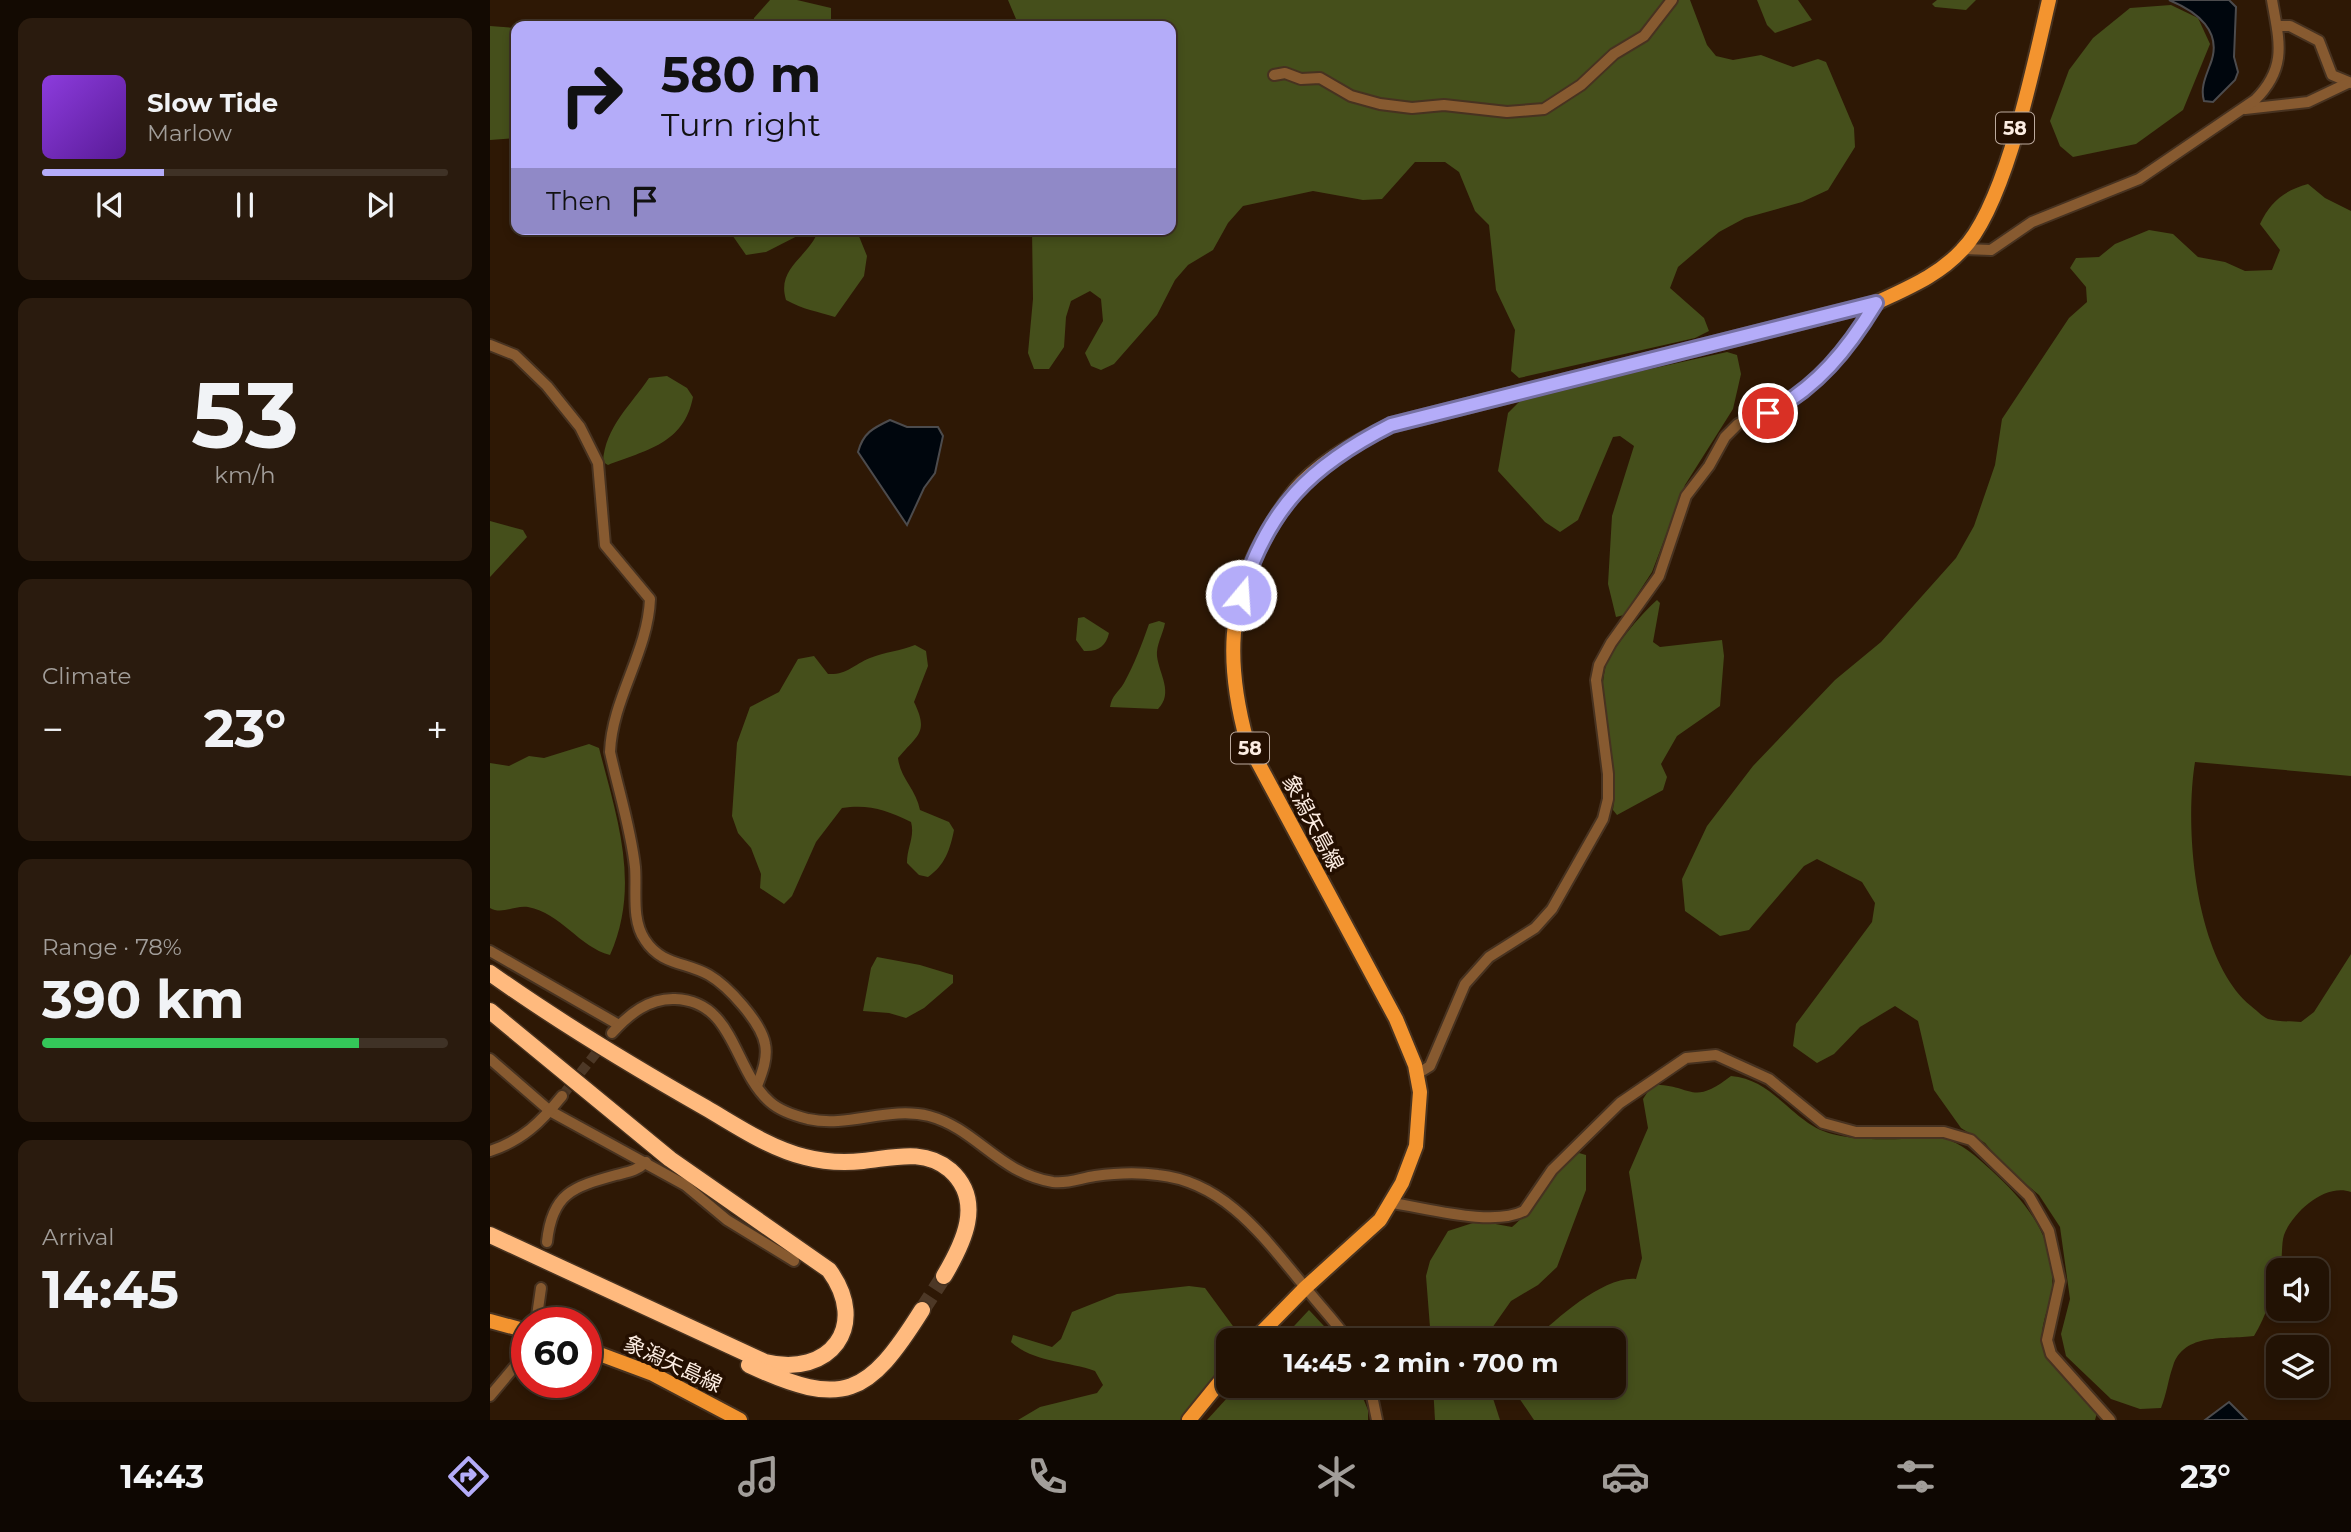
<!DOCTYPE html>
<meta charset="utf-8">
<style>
:root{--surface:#221204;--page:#2a1b0e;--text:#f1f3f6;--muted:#a29e9a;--line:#3f3226;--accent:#b4acf9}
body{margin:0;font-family:Montserrat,"Noto Sans JP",sans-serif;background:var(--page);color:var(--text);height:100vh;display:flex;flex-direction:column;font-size:26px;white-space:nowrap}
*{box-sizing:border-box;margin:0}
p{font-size:23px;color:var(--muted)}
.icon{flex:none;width:38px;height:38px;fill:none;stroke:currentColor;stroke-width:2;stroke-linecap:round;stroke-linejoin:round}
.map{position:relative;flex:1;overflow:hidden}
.side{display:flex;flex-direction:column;gap:18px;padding:18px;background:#130a02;width:490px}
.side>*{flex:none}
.banner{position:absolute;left:21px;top:21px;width:665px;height:214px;border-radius:14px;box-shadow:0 4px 10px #0003,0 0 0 2px var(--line);background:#b4acf9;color:#111;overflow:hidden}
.fabs{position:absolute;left:1776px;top:1258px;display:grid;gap:14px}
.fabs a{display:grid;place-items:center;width:63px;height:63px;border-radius:14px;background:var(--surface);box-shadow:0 4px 10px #0003,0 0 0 2px var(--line);font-size:35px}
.speed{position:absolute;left:21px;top:1307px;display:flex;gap:14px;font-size:35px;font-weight:700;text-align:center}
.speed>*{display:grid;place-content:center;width:91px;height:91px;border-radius:50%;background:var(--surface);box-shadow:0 4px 10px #0003,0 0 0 2px var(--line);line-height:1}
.speed .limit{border:10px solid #d22;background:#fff;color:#111}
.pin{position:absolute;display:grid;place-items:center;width:60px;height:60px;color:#fff;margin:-30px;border:4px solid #fff;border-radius:50%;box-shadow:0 2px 7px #0007}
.me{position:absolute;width:77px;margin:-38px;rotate:18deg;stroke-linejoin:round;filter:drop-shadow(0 0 5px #0008)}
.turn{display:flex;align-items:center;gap:24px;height:147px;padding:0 35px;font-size:32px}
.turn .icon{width:91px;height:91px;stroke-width:2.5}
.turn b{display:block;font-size:49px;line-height:60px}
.then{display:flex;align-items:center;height:66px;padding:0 35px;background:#0003;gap:14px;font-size:26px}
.big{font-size:52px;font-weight:700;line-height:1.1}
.side .card{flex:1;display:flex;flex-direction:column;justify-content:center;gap:10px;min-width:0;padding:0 24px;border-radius:14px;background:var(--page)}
.side .dial{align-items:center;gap:0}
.dial b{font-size:91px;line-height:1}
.song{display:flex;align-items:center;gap:21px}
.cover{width:84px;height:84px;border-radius:10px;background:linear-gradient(135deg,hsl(270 70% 55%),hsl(270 70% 35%))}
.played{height:7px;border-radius:4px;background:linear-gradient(90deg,var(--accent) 30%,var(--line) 30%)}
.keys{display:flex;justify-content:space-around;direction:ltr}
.heat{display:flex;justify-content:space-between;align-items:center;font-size:38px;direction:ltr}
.charge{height:10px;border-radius:5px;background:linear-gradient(90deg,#34c759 78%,var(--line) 0)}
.trip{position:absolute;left:726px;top:1328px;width:410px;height:70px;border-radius:14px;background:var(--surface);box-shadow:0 4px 10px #0003,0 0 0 2px var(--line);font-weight:700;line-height:70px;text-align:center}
.dock{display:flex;height:112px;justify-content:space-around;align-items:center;background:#0e0702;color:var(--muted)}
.dock .icon{width:49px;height:49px}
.dock .current{color:var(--accent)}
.dock b{font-size:32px;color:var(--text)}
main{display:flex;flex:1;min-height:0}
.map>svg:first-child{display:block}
.forest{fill:#454f1b}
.water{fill:#00060d;stroke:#4c4b4d;stroke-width:2}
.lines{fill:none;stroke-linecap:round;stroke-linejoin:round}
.minor-tunnel{stroke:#4d3826;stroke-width:10;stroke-dasharray:10 5;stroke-linecap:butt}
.highway-tunnel{stroke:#4d3826;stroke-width:16;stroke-dasharray:16 8;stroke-linecap:butt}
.minor-casing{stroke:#473220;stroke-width:14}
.major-casing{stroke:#473220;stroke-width:18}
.highway-casing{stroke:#473220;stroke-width:19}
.minor{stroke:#875a30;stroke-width:10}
.major{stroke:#f3942f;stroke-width:14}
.highway{stroke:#ffba7e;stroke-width:16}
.route-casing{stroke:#7570a2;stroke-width:18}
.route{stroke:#b4acf9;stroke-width:12}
.labels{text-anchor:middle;stroke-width:7;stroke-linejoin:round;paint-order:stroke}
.shield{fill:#240f00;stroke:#bcaa9e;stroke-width:2}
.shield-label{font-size:19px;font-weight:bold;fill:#fdede2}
.street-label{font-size:21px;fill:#fdede2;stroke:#240f00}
</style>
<main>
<section class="side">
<div class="card">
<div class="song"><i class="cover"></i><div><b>Slow Tide</b><p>Marlow</p></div></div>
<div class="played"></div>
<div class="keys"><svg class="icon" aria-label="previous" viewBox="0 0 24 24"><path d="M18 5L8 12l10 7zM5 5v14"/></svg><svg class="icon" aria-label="pause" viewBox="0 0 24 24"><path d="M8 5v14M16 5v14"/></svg><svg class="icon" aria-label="next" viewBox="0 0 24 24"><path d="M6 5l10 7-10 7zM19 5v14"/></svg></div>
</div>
<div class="card dial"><b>53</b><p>km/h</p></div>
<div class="card"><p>Climate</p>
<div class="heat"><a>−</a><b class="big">23°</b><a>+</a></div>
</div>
<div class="card"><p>Range · 78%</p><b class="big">390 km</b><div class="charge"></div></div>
<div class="card"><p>Arrival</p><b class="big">14:45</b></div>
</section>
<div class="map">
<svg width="1861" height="1420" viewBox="0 0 1861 1420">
<rect width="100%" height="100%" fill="#2e1805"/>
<g class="forest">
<path d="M280 0H307L341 8V26H263L264 18Z"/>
<path d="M518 0H1200L1217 45 1226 56 1243 60 1271 55 1303 67 1328 59 1336 62 1364 128 1365 147 1338 190 1312 202 1255 218 1229 232 1188 267 1180 288 1214 318 1219 331 1205 338 1029 378 1021 371 1025 330 1006 290 999 225 985 211 969 172 955 162H925L892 199 873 200 823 191 753 206 738 223 723 250 698 265 685 280 667 315 624 364 611 370 601 366 595 353 613 321 611 299 600 291 581 301 576 317 574 347 559 369H544L538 353 543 299 542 229H681V26H529Z"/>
<path d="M1267 0H1308L1322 20 1285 33 1277 25Z"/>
<path d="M1447 0H1486L1476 10 1445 7 1442 4Z"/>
<path d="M1681 5 1708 18 1720 44 1693 110 1646 144 1583 157 1570 146 1560 121 1579 70 1603 38 1640 8Z"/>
<path d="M0 26 26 28V138L0 140Z"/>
<path d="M1818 184 1835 198 1861 211V776L1705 762C1694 829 1705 960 1761 1006 1766 1010 1773 1017 1778 1019 1788 1022 1801 1021 1811 1022L1824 1012 1861 954V1192C1835 1183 1803 1212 1794 1235 1791 1245 1793 1257 1790 1267 1784 1289 1777 1315 1764 1336 1735 1340 1694 1332 1683 1366 1678 1380 1677 1393 1671 1408L1650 1409 1621 1399 1576 1356 1571 1334 1580 1299 1570 1227 1549 1195 1514 1166 1495 1143 1471 1128 1444 1090 1428 1021 1405 1006 1370 1027 1344 1054 1327 1063 1303 1046 1306 1024 1382 922 1385 903 1372 882 1327 859 1314 866 1259 930 1230 936 1195 911 1192 879 1217 826 1263 766 1345 680 1391 642 1466 558 1484 526 1505 465 1512 419 1579 318 1597 302 1596 287 1580 268 1586 258 1609 257 1625 244 1659 230 1683 234 1708 257 1735 262 1755 271 1782 270 1790 250 1770 224C1780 202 1795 190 1818 184Z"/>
<path d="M238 229H321L276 252 256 255Z"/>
<path d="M329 229H366L377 256 374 276 345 317C326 311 314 310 296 300 286 267 319 258 329 229Z"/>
<path d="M1237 352 1247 355 1251 374 1243 409 1195 485 1162 572 1134 615 1126 617 1118 584 1122 516 1144 446 1130 436 1123 437 1088 520 1070 532 1055 522 1008 471 1018 413 1034 397Z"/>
<path d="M177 376 197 388 203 397C194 444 156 450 118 465L113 462C115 427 141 405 159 378Z"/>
<path d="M0 521 33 530 37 537 0 577Z"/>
<path d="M1167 600 1170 603 1163 642 1170 647 1232 640 1234 656 1230 706 1187 736 1171 764 1177 777 1173 790 1127 815 1123 810C1129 764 1105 715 1115 669 1119 651 1152 613 1167 600Z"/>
<path d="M594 617 619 633C616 646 608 652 594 651L586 640 588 618Z"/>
<path d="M669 621 675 623C673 634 666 645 667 656 669 674 684 693 668 709L620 707C622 695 628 693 634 683 644 665 652 644 659 624Z"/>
<path d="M425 645 436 651 438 666 424 702C439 733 428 734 408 758 410 778 426 789 430 810L459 822 464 830C460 850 455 865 438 877L429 875 417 863C417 847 425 837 421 822 396 810 379 804 352 808L326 842 302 896 294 904 270 888 271 874 261 848 248 833 242 816 247 743 260 707 289 692 308 659 324 656 338 674C357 675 363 665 380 658 395 652 410 651 425 645Z"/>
<path d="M99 744 109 748C127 818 151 885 120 955 89 947 71 913 38 907 25 905 12 915 0 908V763L19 766 39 756 54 758Z"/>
<path d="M387 957 430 965 463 975V983L434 1008 416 1018 399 1013 373 1011 381 968Z"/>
<path d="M1241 1076C1277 1079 1294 1108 1323 1126 1353 1145 1417 1138 1452 1138 1473 1143 1485 1156 1501 1170 1536 1202 1566 1237 1562 1289 1560 1308 1548 1328 1553 1347 1559 1367 1592 1396 1607 1413L1605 1420H1044L1029 1398 1028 1386H1124V1340H1044C1067 1318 1114 1276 1146 1279L1152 1258 1139 1172 1158 1128 1153 1099 1162 1085C1202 1083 1200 1108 1241 1076Z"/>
<path d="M1089 1153 1096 1155V1190L1067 1267 1048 1285 1021 1301 1002 1328 998 1340H941L936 1276 940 1261 958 1231 989 1221 1022 1227C1048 1206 1059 1169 1089 1153Z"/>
<path d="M699 1286 715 1288 751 1337 750 1340H738V1360L691 1420H528L550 1407 607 1393 613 1385 605 1371C577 1361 544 1363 521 1342L523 1335 562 1347 571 1339 582 1312 627 1294Z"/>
<path d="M819 1310 847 1340H791Z"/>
<path d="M748 1386H868L878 1410V1420H717Z"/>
<path d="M943 1386H999L1010 1420H945Z"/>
</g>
<g class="water">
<path d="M1679 0H1739L1746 7 1744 57 1748 72 1745 80 1723 102 1714 101C1710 88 1716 76 1720 65 1734 31 1706 11 1679 0Z"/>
<path d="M400 420 417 427H448L453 436 445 473 434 488 417 525 368 452C373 433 383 428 400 420Z"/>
<path d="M1739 1402 1757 1420H1715Z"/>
</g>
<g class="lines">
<path class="minor-tunnel" d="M72 1096 122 1033"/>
<path class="highway-tunnel" d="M432 1310 454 1276"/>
<g class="minor-casing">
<g id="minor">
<path d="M1789 26H1800L1829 41 1842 75 1861 83"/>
<path d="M784 75 795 73 811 79 830 78 861 96 890 104 922 108 954 105 1017 112 1054 109 1091 85 1124 54 1154 36 1182 0"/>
<path d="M1755 109 1818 102 1858 83"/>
<path d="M1474 249 1501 250 1542 222 1649 179 1765 100C1798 67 1789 41 1782 0"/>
<path d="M0 345 25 355 57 386 90 427 108 463 115 545 160 599C158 652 122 699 120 752 128 789 141 829 145 867 147 890 141 920 155 940 171 965 196 962 219 975 238 986 271 1022 275 1044 278 1058 272 1073 267 1086"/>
<path d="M0 951 129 1025"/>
<path d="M122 1033C139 1014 159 998 185 999 245 1001 243 1070 280 1102 290 1111 306 1116 318 1119 359 1128 398 1106 439 1116 487 1129 508 1173 563 1182 578 1184 591 1178 605 1176 626 1173 647 1172 668 1175 736 1182 775 1239 815 1287 829 1305 845 1321 858 1340"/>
<path d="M0 1059 60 1111 195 1185 237 1220 304 1261"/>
<path d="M927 1074 940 1066 975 984 999 957 1045 928 1062 909 1113 819 1118 799V774L1106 680 1109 665 1121 643 1169 576 1196 496 1219 466 1235 437 1248 424 1301 401 1338 370 1367 335 1386 303"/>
<path d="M0 1151C33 1140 51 1122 72 1096"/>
<path d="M902 1203C937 1208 1003 1227 1034 1211L1062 1170 1130 1103 1196 1058 1226 1055 1279 1079 1333 1123 1366 1132H1454L1481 1140 1539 1196 1559 1231 1570 1281 1557 1340 1561 1354 1620 1420"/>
<path d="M57 1242C62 1193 83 1187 126 1175 138 1172 147 1171 156 1162"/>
<path d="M46 1323 51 1288"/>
<path d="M880 1386 887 1420"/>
<path d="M0 1396 37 1352"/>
</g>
</g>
<g class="major-casing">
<g id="major">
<path d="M0 1321 37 1331"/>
<path d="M764 1340 815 1288 890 1220 912 1183 926 1146 930 1092 925 1065 906 1019 757 742C736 665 736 602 778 531 788 515 798 497 812 483 837 458 869 441 901 425L1386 303C1417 288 1448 276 1472 250 1516 205 1544 64 1559 0"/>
<path d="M96 1349 163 1374 250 1420"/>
<path d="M699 1420 738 1372"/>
</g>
</g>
<g class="highway-casing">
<g id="highway">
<path d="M0 973C69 1022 142 1066 216 1108 247 1126 279 1148 315 1157 334 1162 354 1163 373 1161 403 1158 434 1148 460 1170 495 1201 473 1244 454 1276"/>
<path d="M0 1011 180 1159 339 1270C380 1326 340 1378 275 1362L0 1235"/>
<path d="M259 1365C354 1409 378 1396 432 1310"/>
</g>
</g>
<use href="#minor" class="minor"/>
<use href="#major" class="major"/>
<use href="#highway" class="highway"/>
</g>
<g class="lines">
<g class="route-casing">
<path id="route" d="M751 595C778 508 820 466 901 425L1386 303C1358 349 1327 388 1278 413"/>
</g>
<use href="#route" class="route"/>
</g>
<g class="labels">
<g class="shield">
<rect x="1506" y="112.5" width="38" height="31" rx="5"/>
<rect x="741" y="732.5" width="38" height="31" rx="5"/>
</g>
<g class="shield-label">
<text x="1525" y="135">58</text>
<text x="760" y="755">58</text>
</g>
<g class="street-label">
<text transform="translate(823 823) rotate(62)" y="7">象潟矢島線</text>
<text transform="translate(183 1364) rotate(25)" y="7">象潟矢島線</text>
</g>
</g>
</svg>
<div class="fabs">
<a><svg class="icon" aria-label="sound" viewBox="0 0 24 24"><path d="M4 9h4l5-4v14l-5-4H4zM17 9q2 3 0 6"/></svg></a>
<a><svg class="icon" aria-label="layers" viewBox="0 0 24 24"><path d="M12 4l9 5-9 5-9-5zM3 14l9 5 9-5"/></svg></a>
</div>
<div class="speed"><div class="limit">60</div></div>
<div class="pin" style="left:1278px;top:413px;background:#d93025"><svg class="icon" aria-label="arrive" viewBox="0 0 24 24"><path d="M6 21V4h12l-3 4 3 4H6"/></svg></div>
<svg class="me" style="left:751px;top:595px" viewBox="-20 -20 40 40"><circle r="17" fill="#b4acf9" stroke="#fff" stroke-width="3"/><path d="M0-11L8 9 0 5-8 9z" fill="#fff"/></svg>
<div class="trip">14:45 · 2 min · 700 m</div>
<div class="banner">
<div class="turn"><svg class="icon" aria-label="right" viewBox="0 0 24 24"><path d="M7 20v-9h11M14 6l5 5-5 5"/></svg><div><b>580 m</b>Turn right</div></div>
<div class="then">Then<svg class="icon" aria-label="arrive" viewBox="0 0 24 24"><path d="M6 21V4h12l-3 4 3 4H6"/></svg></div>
</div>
</div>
</main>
<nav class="dock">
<b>14:43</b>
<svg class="icon current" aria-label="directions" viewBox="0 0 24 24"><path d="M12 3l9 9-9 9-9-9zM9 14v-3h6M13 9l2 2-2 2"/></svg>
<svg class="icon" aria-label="music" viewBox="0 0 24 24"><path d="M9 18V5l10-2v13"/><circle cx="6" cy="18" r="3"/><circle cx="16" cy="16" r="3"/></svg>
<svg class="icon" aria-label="phone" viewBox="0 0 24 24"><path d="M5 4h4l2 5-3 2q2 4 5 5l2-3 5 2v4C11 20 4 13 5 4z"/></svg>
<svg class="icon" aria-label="climate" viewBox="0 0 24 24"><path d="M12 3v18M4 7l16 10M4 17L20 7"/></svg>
<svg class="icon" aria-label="car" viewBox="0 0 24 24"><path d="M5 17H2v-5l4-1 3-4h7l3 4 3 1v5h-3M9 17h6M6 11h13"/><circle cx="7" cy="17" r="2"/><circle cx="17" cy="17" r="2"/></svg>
<svg class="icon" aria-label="filters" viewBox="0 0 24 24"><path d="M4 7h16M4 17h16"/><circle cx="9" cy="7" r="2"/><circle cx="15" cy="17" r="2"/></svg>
<b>23°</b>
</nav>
